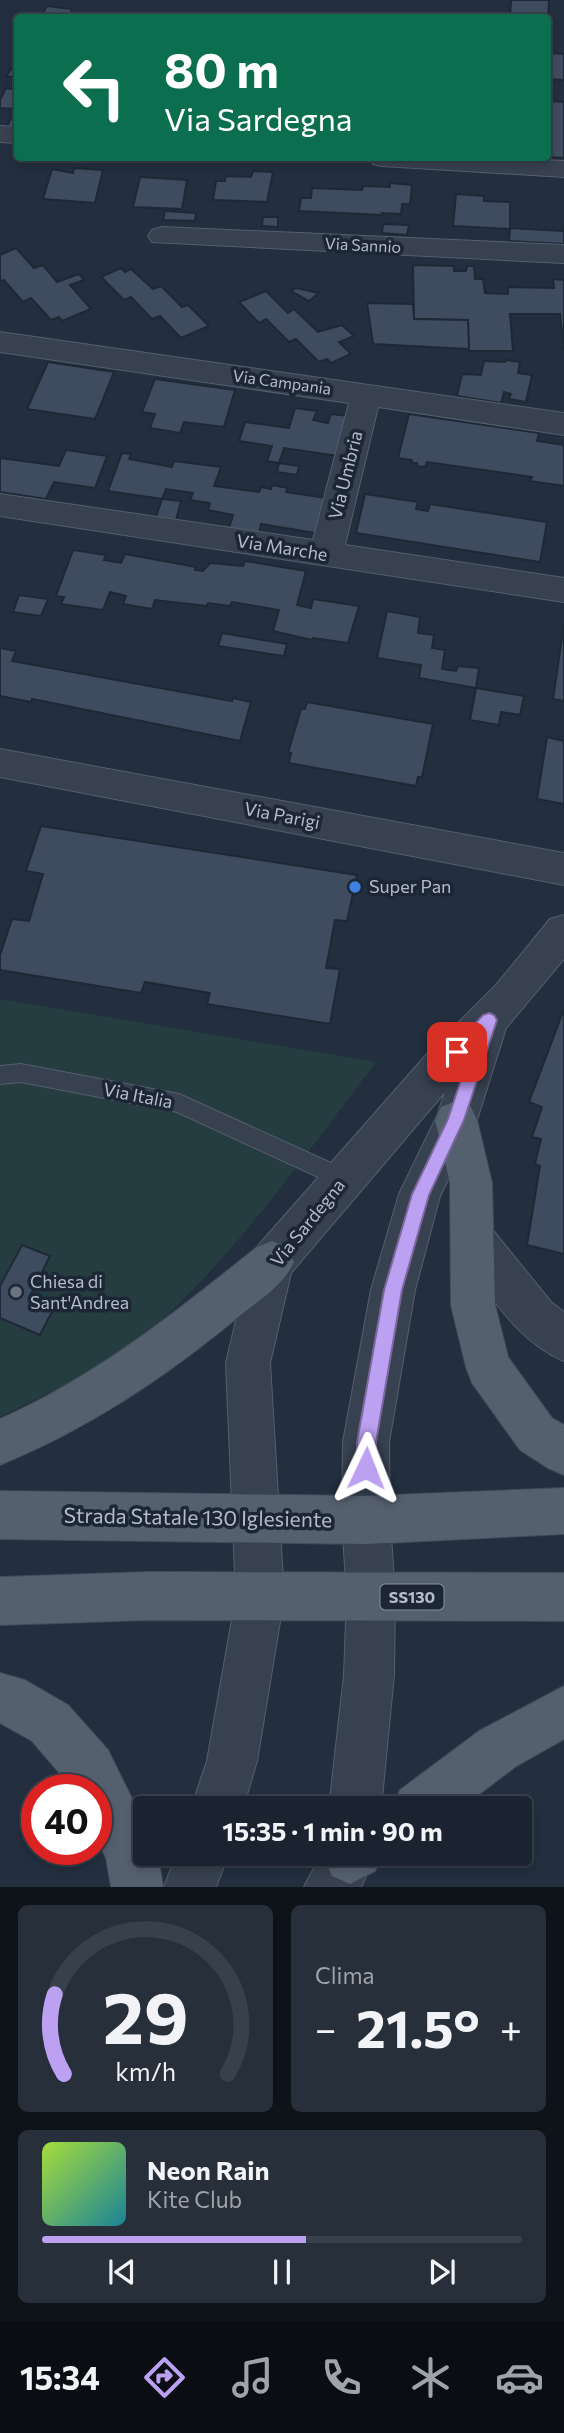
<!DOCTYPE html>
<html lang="it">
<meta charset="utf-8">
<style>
:root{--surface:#1a232f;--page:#272f3b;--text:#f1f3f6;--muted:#9fa4aa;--line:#38404b;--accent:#bca0f2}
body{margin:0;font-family:Commissioner,sans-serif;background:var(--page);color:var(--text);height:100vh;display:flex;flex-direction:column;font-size:26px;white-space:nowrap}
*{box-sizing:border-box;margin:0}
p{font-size:23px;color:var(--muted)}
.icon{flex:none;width:38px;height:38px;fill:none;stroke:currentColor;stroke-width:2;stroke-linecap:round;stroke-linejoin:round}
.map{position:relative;height:1887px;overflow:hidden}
.drawer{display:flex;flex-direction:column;gap:18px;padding:18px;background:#0e131a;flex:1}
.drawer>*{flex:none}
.banner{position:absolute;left:14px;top:14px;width:537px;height:147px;border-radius:7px;box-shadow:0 4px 10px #0003,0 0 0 2px var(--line);background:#0b6e4f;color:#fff;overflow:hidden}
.speed{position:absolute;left:21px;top:1774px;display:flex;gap:14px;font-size:35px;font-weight:700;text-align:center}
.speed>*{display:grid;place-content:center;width:91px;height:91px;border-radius:50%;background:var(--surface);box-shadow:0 4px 10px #0003,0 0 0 2px var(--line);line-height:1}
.speed .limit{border:10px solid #d22;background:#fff;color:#111}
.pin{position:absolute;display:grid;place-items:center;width:60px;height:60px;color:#fff;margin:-30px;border-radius:14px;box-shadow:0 4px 10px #0006}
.me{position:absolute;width:77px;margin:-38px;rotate:2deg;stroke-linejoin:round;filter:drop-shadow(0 0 5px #0008)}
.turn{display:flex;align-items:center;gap:24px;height:147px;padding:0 35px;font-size:32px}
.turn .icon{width:91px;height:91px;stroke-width:2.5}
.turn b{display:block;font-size:49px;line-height:60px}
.big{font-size:52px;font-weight:700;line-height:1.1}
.drawer .card{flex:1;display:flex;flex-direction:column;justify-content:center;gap:10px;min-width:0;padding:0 24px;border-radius:10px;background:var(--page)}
.drawer .dial{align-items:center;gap:0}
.dial svg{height:182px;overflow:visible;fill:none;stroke:var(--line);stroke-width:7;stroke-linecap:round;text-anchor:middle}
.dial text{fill:var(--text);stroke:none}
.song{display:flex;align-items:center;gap:21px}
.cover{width:84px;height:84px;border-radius:10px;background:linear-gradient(135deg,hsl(80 70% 55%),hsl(190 70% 35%))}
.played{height:7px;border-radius:4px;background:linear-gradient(90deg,var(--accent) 55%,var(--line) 55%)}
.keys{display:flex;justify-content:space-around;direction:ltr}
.heat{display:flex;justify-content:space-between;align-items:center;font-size:38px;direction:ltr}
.drawer .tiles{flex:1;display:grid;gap:18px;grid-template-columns:1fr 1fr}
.card:last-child{grid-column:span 2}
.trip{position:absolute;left:133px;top:1796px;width:399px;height:70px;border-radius:7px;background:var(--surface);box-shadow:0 4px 10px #0003,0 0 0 2px var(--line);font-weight:700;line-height:70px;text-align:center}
.tab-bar{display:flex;height:112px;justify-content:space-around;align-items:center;background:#0a0e13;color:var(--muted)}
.tab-bar .icon{width:49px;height:49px}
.tab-bar .current{color:var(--accent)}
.tab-bar b{font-size:32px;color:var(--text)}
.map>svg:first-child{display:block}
.green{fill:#253d40}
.building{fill:#3f4c5f;stroke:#1e2836;stroke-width:2}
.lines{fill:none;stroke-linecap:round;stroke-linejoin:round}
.service-casing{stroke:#555f6d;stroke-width:2}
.minor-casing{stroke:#555f6d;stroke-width:2}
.tertiary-casing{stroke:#555f6d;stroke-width:2}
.primary-casing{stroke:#404a58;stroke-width:2}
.service{fill:#37414f;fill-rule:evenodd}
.minor{fill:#37414f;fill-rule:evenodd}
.tertiary{fill:#37414f;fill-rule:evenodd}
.primary{fill:#55606f;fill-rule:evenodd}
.route{fill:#bca0f2;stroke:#7a689d;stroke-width:2}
.shop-dot{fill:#3f7fe0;stroke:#1c2634;stroke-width:2.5}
.worship-dot{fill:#6b7280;stroke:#1c2634;stroke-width:2.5}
.labels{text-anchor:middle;stroke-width:7;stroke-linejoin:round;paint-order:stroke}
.far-street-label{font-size:16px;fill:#b3bcca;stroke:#1c2634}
.shield{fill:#1c2634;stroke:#868f9d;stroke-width:2}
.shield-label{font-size:16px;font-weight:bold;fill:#b3bcca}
.street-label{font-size:18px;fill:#b3bcca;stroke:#1c2634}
.poi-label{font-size:18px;fill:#b3bcca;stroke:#1c2634;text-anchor:start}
.near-street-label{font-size:21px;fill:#b3bcca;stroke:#1c2634}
</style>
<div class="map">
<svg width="564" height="1887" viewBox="0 0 564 1887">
<rect width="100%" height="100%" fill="#232f3f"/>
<path class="green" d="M0 999 376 1062C305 1155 236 1256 147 1333 104 1369 50 1392 0 1417Z"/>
<g class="building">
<path d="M511 0H549L548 22V18H510Z"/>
<path d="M47 6 72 9 70 14 80 15 82 12 108 17 40 18Z"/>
<path d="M548 53 564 54V80L548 79Z"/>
<path d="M18 60V127L7 126 16 109 0 108V100L6 88 11 89 17 78 6 76Z"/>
<path d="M548 101 564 102V158L548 157Z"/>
<path d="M74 168 103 170 95 203 43 199 52 169 73 173Z"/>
<path d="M253 171 273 172 267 202 213 200 216 181H225L226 176 251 177Z"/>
<path d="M140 177 187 180 182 209 133 207Z"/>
<path d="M390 183 412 185 410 204H402L401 214 382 213 383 215 299 211 301 198H311L312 188 362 190 363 186 390 187Z"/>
<path d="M456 194 484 196V201L510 202V228L562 231 564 225V244L509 241 510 229 453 226Z"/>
<path d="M165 211 196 213 195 221 163 220Z"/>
<path d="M263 217H278V227L262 226Z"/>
<path d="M383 224 409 225 407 235 382 233Z"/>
<path d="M16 248 34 268 43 265 57 282 79 274 84 280 70 285 91 309 62 321 59 317 51 320 31 298 23 302 4 280 0 281V255Z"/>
<path d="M413 265 454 266V271H466L467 266H474L475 279H483L485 293 508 294V287L554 288 553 279 564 280V350L560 314H510L513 351H469L468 320 414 319Z"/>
<path d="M121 268 125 272 131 269 153 289 161 286 182 307 188 305 209 326 181 338 160 316 152 319 131 297 124 300 101 277Z"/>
<path d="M296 288 319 293 309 301 291 291Z"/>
<path d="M266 291 288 313 294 309 318 332 342 325 354 336 339 342 351 354 331 363 327 359 319 362 296 339 289 342 266 319 259 323 239 302Z"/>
<path d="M367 303 413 304 414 319 468 320 469 349 373 344Z"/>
<path d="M506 360 520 362 518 373 532 375 526 402 509 399 511 394 504 392 501 403 457 396 462 374 481 375 484 361 505 362Z"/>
<path d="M48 362 114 372 95 419 27 409Z"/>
<path d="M155 379 235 390 224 427 184 422 180 433 150 428 155 414 142 412Z"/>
<path d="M295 408 317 411 313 420 328 423 331 414 349 416 338 456 284 448 279 463 267 461 272 446 239 441 245 422 289 428Z"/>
<path d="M409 414 539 433 537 441 564 445V486L530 481 532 477 427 462 425 467 416 466 417 463H411L412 460 398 458Z"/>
<path d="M66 450 107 456 95 488 54 482 46 499 0 492V458L59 466Z"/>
<path d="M122 453 131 454 129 459 172 467 174 461 221 467 214 486 259 492 261 487 271 489 272 485 288 488 286 492 326 498 315 533 261 524 259 533 229 528 233 515 208 510 210 503 190 500 193 493 166 489 162 499 108 491Z"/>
<path d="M279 463 299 466 297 475 277 472Z"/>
<path d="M365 494 418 502 416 509 428 511 430 504 547 522 540 562 356 533Z"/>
<path d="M162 499 181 501 176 520 156 517Z"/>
<path d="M73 550 106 555 104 560 121 563 125 554 196 567 195 570 203 571 210 563 243 566 245 561 306 571 297 605 311 608 313 599 359 606 348 643 313 638 312 640 273 631 279 610 232 602 230 606 208 603 207 606 155 600 152 609 123 604 126 596 110 592 103 610 61 604 64 597 56 596Z"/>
<path d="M19 595 48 599 41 616 13 612Z"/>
<path d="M387 611 420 617 418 633 434 635 432 648 445 650 442 669 456 671 458 666 479 668 476 688 419 678 421 665 377 658Z"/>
<path d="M564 624V701L553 699Z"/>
<path d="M222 633 287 644 284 656 218 646Z"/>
<path d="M0 648 16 651 12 661 232 701 233 698 251 702 240 741 32 699 31 702 0 696Z"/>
<path d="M476 688 524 696 520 715 501 712 499 725 470 720Z"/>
<path d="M307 702 433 724 422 777H418L416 786 289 763 291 753H288L301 709H305Z"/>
<path d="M547 737 564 741V804L537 799Z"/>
<path d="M41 826 357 875 347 921 335 920 326 968 340 969 330 1024 207 1004 210 993 145 982 141 993 0 970V955L12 919 29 921 43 874 26 871Z"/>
<path d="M564 1009V1254L527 1245 540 1166 535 1164 541 1139 532 1137 542 1107 529 1102Z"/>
<path d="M22 1245 50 1256 29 1298 54 1308 40 1335 0 1318V1286Z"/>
</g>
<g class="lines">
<g class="service-casing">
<path id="service" d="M21 1064 179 1094 351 1172 355 1179 351 1186 344 1189 177 1112 21 1082 0 1084V1066Z"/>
</g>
<g class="minor-casing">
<g id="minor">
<path d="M0 126 18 127V143L0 142Z"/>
<path d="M369 158H507L564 161V177L382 166 373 164Z"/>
<path d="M162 227 564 245V263L152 242 148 236 152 230Z"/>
<path d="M0 332 564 413V435L378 407 345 545 564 578V602L0 516V494L313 540 349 403 0 352Z"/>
<path d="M0 749 564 853V885L0 777Z"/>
<path d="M472 1217 487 1223 551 1302 564 1312V1361C516 1341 488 1291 457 1251L451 1237 457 1223Z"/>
</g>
</g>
<g class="tertiary-casing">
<g id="tertiary">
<path d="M564 915V959L506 1028 477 1120 440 1196 415 1290 389 1442 390 1520 395 1597 394 1675 381 1808H329L344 1675 347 1597 342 1520 343 1442 371 1290 399 1194 437 1116 445 1092 291 1273 270 1363 284 1597 257 1761 243 1808H191L207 1761 236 1597 226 1363 250 1262 257 1247 427 1054 497 984 550 919Z"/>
<path d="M177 1853H229L216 1887H164Z"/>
<path d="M322 1853H377L361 1887H304Z"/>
</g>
</g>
<g class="primary-casing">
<g id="primary">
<path d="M456 1101 471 1107 477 1120 492 1183 495 1305 508 1357 552 1418 564 1425V1475L548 1468 520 1450 472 1383 466 1367 451 1305 450 1183 435 1120 441 1107Z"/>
<path d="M272 1241 287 1247 294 1262C283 1286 258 1301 237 1318 164 1378 88 1429 0 1465V1419C95 1377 176 1312 257 1247Z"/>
<path d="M564 1488V1534L366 1544 0 1539V1491L366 1496Z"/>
<path d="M149 1572 564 1573V1621L149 1620 0 1625V1577Z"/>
<path d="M0 1673 25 1680 68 1705 108 1750 145 1825V1853L158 1854 163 1887H111L106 1858 96 1836V1790H74L32 1741 0 1723Z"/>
<path d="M564 1686V1739L515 1767 461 1808H392L400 1790 479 1731Z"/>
<path d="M326 1853H383L375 1871 350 1884 332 1876 324 1858Z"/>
</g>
</g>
<use href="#service" class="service"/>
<use href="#minor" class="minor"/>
<use href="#tertiary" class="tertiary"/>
<use href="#primary" class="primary"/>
</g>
<path class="route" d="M489 1013 494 1015 497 1020 464 1120 429 1195 402 1290 376 1442V1468L373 1475 366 1478 360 1475 357 1468V1442L384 1290 412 1194 448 1119 471 1049 457 1059 451 1057 449 1052 483 1015Z"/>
<circle class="shop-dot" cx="355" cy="887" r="7"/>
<circle class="worship-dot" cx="16" cy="1292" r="7"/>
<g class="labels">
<g class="far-street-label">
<text transform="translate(363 245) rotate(3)" y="6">Via Sannio</text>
<text transform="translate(282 382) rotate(8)" y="6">Via Campania</text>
</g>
<rect class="shield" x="380.5" y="1584.5" width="63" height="25" rx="5"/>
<g class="shield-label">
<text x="412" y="1603">SS130</text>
</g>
<g class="street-label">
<text transform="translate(346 475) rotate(-76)" y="6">Via Umbria</text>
<text transform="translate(282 548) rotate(9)" y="6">Via Marche</text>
<text transform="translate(282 816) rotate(11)" y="6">Via Parigi</text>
<text transform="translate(138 1096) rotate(11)" y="6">Via Italia</text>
<text transform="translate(308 1223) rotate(-51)" y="6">Via Sardegna</text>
</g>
<g class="poi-label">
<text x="369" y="893">Super Pan</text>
<text x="30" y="1288">Chiesa di<tspan x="30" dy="21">Sant'Andrea</tspan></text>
</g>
<g class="near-street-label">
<text transform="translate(198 1518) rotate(1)" y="7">Strada Statale 130 Iglesiente</text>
</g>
</g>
</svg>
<div class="speed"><div class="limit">40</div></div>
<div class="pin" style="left:457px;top:1052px;background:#d93025"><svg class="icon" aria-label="arrive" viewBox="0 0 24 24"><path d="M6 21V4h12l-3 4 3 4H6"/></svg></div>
<svg class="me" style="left:366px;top:1468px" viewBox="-20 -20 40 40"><path d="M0-17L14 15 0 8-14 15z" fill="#bca0f2" stroke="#fff" stroke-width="4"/></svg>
<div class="trip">15:35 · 1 min · 90 m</div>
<div class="banner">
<div class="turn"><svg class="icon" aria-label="left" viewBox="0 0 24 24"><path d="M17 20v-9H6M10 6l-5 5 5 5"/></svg><div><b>80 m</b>Via Sardegna</div></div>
</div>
</div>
<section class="drawer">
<div class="tiles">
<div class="card dial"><svg viewBox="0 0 100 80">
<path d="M14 69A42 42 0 1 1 86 69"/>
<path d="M14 69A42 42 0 0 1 10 34" stroke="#bca0f2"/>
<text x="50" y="56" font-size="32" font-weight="700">29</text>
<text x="50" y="72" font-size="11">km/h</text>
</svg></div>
<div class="card"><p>Clima</p>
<div class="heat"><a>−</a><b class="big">21.5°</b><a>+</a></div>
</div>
<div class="card">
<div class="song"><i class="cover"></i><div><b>Neon Rain</b><p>Kite Club</p></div></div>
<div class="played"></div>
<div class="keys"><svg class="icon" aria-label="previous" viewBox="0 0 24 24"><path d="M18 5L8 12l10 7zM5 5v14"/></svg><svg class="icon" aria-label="pause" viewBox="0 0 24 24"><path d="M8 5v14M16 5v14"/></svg><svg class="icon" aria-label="next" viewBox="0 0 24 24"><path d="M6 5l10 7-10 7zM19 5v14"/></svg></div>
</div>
</div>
</section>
<nav class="tab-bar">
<b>15:34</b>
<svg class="icon current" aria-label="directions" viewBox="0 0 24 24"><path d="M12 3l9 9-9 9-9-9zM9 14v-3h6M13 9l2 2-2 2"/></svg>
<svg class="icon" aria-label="music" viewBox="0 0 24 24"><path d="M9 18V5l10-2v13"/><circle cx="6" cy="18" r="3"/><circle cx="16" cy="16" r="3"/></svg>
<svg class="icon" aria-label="phone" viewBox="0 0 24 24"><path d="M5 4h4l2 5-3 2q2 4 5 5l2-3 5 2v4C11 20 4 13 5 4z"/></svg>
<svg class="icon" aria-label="climate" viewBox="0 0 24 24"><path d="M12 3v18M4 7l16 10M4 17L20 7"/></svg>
<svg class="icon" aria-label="car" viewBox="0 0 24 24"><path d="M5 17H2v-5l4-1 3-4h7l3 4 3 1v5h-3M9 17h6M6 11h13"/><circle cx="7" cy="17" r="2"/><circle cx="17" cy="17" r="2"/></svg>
</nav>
